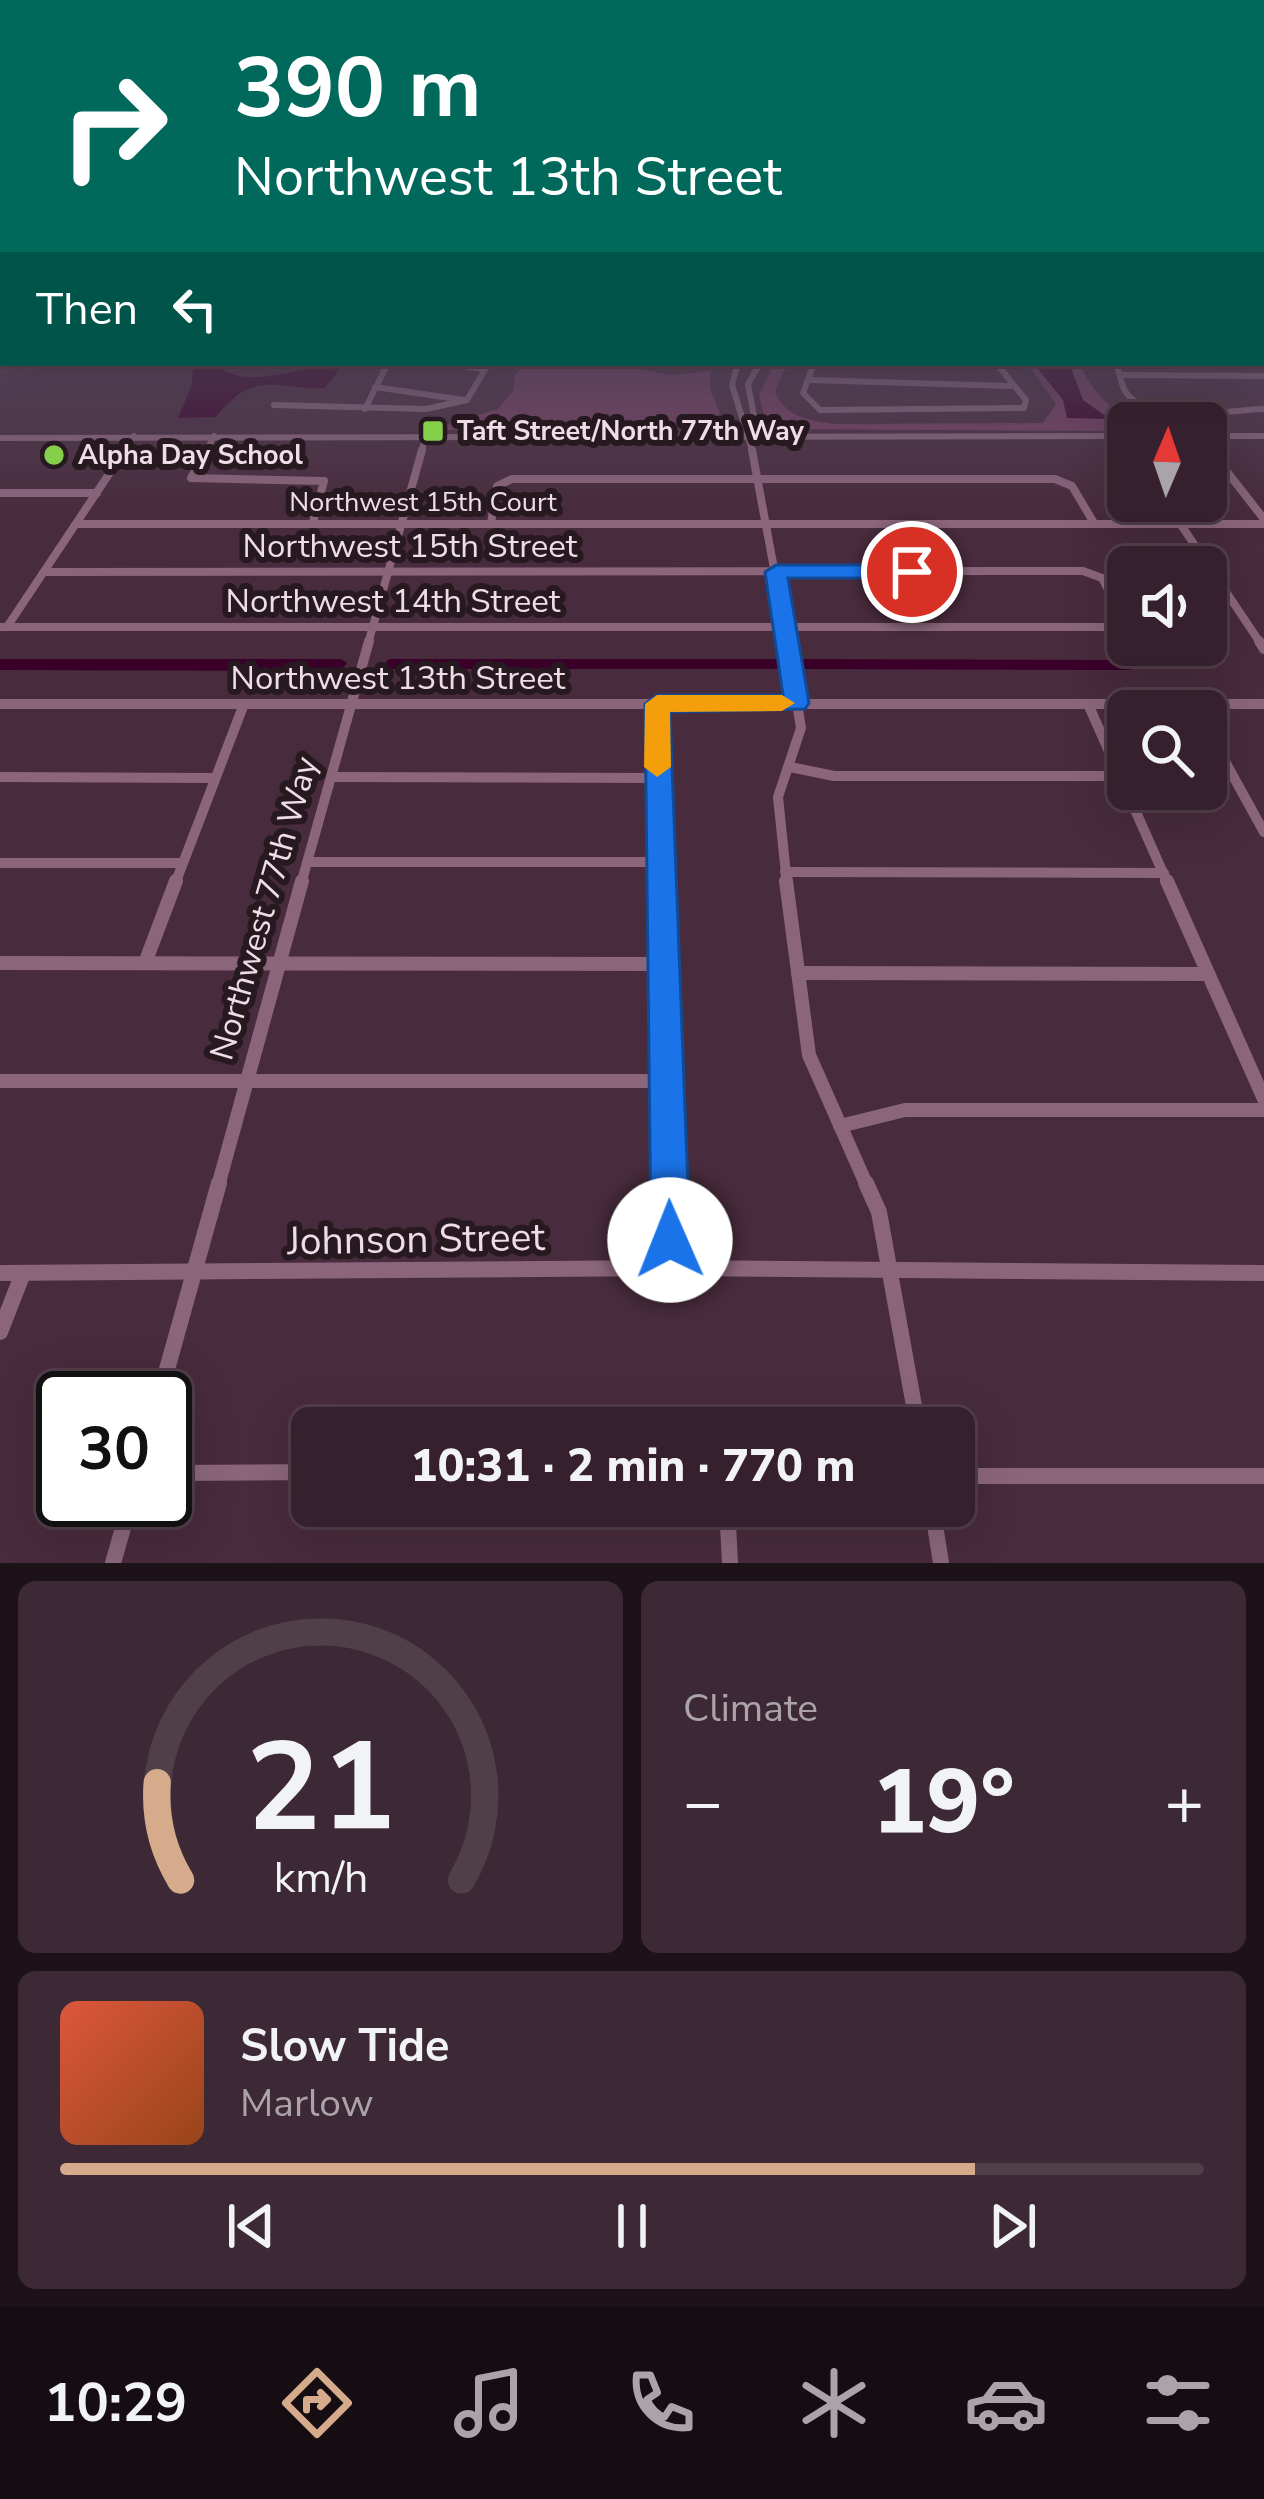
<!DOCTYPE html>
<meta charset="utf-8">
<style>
:root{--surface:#36202d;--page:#3d2835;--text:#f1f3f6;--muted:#aaa3aa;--line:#503e49;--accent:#d6ab8b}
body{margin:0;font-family:"Nunito Sans",sans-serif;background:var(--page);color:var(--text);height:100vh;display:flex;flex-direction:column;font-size:45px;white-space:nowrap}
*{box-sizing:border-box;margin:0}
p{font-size:39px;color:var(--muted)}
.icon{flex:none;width:66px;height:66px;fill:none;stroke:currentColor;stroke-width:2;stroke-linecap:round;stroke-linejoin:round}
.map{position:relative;height:1563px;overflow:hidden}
.sheet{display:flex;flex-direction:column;gap:18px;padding:18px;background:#1e1219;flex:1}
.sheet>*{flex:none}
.hud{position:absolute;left:0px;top:0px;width:1266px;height:366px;box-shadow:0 12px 48px #0002,0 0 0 3px var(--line);background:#00695c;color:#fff;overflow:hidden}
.needle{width:78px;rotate:2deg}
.tools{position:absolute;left:1107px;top:402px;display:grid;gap:24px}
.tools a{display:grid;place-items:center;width:120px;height:120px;border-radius:18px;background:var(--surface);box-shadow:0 12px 48px #0002,0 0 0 3px var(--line);font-size:60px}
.speed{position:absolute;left:36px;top:1371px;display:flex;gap:24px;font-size:60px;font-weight:700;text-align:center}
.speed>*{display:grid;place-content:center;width:156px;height:156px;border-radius:50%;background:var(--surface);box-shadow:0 12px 48px #0002,0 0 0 3px var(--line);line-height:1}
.speed .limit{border:6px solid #111;border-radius:18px;background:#fff;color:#111}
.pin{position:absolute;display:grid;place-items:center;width:102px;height:102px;color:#fff;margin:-51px;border:6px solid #fff;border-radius:50%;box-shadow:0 3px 12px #0007}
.me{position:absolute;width:132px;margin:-66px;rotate:359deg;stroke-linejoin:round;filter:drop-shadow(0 0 9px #0008)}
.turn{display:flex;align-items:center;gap:42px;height:252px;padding:0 36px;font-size:54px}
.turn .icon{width:156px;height:156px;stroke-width:2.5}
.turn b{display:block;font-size:84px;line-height:102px}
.then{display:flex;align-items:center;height:114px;padding:0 36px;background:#0003;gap:24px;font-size:45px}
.big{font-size:90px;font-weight:800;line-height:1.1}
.sheet .card{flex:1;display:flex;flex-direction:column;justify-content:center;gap:18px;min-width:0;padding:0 42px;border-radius:18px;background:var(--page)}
.sheet .dial{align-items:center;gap:0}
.dial svg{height:312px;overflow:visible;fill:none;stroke:var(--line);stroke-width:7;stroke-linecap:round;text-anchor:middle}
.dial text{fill:var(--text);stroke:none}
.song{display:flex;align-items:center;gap:36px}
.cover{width:144px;height:144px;border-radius:18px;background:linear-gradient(135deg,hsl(10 70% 55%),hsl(20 70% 35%))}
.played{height:12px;border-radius:6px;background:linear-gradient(90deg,var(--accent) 80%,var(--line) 80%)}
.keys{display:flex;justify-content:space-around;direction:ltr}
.heat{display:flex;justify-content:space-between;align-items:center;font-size:66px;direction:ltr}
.sheet .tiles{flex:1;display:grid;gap:18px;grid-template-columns:1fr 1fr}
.card:last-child{grid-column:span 2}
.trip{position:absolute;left:291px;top:1407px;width:684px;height:120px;border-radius:18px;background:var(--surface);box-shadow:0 12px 48px #0002,0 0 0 3px var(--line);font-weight:800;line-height:120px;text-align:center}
.dock{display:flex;height:192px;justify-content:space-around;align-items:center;background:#160d12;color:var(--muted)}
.dock .icon{width:84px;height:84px}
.dock .active{color:var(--accent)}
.dock b{font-size:54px;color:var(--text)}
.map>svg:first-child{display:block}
.green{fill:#753e60}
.water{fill:#3a0029}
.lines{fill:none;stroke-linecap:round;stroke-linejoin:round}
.canal-far1{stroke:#3a0029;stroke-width:8}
.canal{stroke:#3a0029;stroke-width:10}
.minor-far4{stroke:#8b667b;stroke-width:6}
.minor-far3{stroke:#8b667b;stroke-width:8}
.minor-far2{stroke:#8b667b;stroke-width:10}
.minor-far1{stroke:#8b667b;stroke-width:14}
.minor{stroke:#8b667b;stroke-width:16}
.route{fill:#1a73e8;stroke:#114b97;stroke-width:3}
.slow{fill:#f59e0b}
.poi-dot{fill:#86cf4b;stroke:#261920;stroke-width:4.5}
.labels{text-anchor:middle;stroke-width:12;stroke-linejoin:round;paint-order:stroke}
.far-poi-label{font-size:27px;font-weight:bold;fill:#efdce6;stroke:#261920;text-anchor:start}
.far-street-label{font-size:27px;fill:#efdce6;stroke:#261920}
.street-label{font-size:33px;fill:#efdce6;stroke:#261920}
.near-street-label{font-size:39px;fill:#efdce6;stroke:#261920}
</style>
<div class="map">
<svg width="1264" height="1563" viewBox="0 0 1264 1563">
<rect width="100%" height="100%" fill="#482b3c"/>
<g class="green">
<path d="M530 363H599L673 375 711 371 710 389 720 413 704 429 427 430 498 409 513 391 515 374Z"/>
<path d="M775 363H788L775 391C786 418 806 419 833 424L1043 423 1056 404 1027 363H1079C1103 410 1116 413 1167 423H1128V431L767 429 759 394Z"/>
</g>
<g class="water">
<path d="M193 363H217C241 395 309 363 344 363L325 388C273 389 254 369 216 417L178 418 192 384Z"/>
<path d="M1033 363H1069L1083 400 1110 419 1067 418 1063 400Z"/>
<path d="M0 659H341L347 663 340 671 0 670Z"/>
</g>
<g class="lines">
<path class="canal-far1" d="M1140 550 1151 567"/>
<g class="canal">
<path d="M391 664H776"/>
<path d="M801 664 1127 665 1203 649 1200 645"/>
</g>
<g class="minor-far4">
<path d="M445 363 483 369"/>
<path d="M738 363 732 385 753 453"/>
<path d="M814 363 803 393 820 410 1024 408 1026 400 996 363"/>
<path d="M1116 363C1120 374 1121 390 1131 398 1161 424 1228 410 1264 409"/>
<path d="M1121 375 1264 376"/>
<path d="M809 380 1011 386"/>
<path d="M375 387 464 400"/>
<path d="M467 400 489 363"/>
<path d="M274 405 426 409 467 400"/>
<path d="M365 409 388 363"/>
<path d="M750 436 756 427 748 384 760 363"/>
<path d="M1206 436H1264"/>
<path d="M0 438 1128 436"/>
<path d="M1206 444 1213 453"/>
<path d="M123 453 134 436"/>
<path d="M205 453 214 436"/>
<path d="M421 453 426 435"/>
</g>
<g class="minor-far3">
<path d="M207 450 191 478 324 481 313 522"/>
<path d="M752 450 788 644"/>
<path d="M1210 450 1264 519"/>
<path d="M0 493H97"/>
<path d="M1165 501 1261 644"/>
<path d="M491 523 497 486 512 479H1055L1072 486 1094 523"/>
<path d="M78 524H1264"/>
<path d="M0 627H1114L1123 619 1102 578 1083 571 44 572"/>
<path d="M7 627 125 450"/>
<path d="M368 644 422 450"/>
</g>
<g class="minor-far2">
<path d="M1259 641 1264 649"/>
<path d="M657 703 661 884"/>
<path d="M0 704H1264"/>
<path d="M1088 704 1168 884"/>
<path d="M1206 727 1264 832"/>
<path d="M790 767 834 776H1119"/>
<path d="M0 777 213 778"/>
<path d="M331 777 657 778"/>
<path d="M308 862H661"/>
<path d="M0 863H182"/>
<path d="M785 872 1164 873"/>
<path d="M175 884 244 704"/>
<path d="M301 884 369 641"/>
<path d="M787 884 778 797 801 728 787 641"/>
</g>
<g class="minor-far1">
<path d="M661 881 669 1186"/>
<path d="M786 881 809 1055 867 1186"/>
<path d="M1167 881 1264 1099"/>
<path d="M0 963 665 964"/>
<path d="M145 963 176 881"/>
<path d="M798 973 1208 974"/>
<path d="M0 1081H667"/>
<path d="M840 1126 905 1110H1264"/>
<path d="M218 1186 302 881"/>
</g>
<g class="minor">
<path d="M669 1183 671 1268"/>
<path d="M866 1183 879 1212 918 1428"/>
<path d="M0 1273 671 1268 1264 1273"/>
<path d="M0 1332 23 1273"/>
<path d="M159 1398 219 1183"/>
<path d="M165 1473 312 1472"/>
<path d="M954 1476H1264"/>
<path d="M727 1506 730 1563"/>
<path d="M932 1506 941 1563"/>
<path d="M113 1563 131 1500"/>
</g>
</g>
<linearGradient id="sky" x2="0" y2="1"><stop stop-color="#281821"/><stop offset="0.58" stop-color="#584a61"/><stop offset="1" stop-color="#584a61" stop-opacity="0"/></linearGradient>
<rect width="1264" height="517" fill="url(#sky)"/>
<path class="route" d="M776 565H912L923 572 912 578H788L809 703 805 709 670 712 690 1240 684 1253 670 1259 656 1253 651 1240 645 704 657 695H783L765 572Z"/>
<path class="slow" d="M657 695H782L795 703 782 711 670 712 671 767 657 777 644 767 645 704Z"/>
<g class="poi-dot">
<rect x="421" y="419" width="24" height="24" rx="6"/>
<circle cx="54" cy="455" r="12"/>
</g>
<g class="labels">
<g class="far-poi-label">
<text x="457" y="440">Taft Street/North 77th Way</text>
<text x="78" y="464">Alpha Day School</text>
</g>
<g class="far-street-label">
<text x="423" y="511">Northwest 15th Court</text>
</g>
<g class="street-label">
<text x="410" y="557">Northwest 15th Street</text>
<text x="393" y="612">Northwest 14th Street</text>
<text x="398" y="689">Northwest 13th Street</text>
<text transform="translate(263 908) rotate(-74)" y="12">Northwest 77th Way</text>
</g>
<g class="near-street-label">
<text transform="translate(416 1238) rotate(-1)" y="14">Johnson Street</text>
</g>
</g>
</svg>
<div class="tools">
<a><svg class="needle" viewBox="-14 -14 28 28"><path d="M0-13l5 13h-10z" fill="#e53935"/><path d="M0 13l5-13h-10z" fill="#aaa3aa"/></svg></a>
<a><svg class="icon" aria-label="sound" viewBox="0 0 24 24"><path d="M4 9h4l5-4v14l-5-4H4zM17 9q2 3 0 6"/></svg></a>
<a><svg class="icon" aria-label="search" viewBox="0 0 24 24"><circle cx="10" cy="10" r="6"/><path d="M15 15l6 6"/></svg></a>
</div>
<div class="speed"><div class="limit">30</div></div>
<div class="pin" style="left:912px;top:572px;background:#d93025"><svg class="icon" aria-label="arrive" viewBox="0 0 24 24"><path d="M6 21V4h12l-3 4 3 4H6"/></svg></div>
<svg class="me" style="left:670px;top:1240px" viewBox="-20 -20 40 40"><circle r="19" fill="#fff"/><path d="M0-13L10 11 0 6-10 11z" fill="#1a73e8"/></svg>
<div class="trip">10:31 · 2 min · 770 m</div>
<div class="hud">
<div class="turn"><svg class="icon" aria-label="right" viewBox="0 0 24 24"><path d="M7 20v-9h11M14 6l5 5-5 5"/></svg><div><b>390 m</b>Northwest 13th Street</div></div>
<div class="then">Then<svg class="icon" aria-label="left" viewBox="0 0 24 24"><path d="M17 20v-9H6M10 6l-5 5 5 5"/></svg></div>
</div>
</div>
<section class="sheet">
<div class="tiles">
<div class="card dial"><svg viewBox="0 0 100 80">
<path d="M14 69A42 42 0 1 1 86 69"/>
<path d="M14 69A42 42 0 0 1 8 44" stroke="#d6ab8b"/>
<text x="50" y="56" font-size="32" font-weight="700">21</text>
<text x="50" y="72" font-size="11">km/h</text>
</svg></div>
<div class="card"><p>Climate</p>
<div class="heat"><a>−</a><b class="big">19°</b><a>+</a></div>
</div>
<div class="card">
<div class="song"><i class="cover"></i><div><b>Slow Tide</b><p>Marlow</p></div></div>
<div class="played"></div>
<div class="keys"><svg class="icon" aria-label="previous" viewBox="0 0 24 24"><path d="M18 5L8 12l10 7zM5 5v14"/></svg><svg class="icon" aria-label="pause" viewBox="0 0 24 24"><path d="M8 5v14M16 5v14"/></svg><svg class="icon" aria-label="next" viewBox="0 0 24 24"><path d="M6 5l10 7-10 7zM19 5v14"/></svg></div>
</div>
</div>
</section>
<nav class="dock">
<b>10:29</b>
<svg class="icon active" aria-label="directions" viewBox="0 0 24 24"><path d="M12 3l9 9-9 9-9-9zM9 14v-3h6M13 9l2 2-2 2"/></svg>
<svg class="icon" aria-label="music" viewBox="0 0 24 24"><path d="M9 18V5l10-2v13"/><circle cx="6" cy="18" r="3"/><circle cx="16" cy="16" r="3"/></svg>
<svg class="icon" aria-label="phone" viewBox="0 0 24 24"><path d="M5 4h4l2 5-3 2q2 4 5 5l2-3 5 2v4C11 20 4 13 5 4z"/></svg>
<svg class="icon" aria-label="climate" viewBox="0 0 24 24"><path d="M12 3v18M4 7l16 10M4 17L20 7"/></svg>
<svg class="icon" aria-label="car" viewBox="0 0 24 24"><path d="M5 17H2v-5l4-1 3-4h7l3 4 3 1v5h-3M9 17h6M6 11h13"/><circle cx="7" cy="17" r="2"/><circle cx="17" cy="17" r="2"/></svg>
<svg class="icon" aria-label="filters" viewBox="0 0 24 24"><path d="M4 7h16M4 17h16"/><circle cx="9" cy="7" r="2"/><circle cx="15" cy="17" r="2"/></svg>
</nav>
